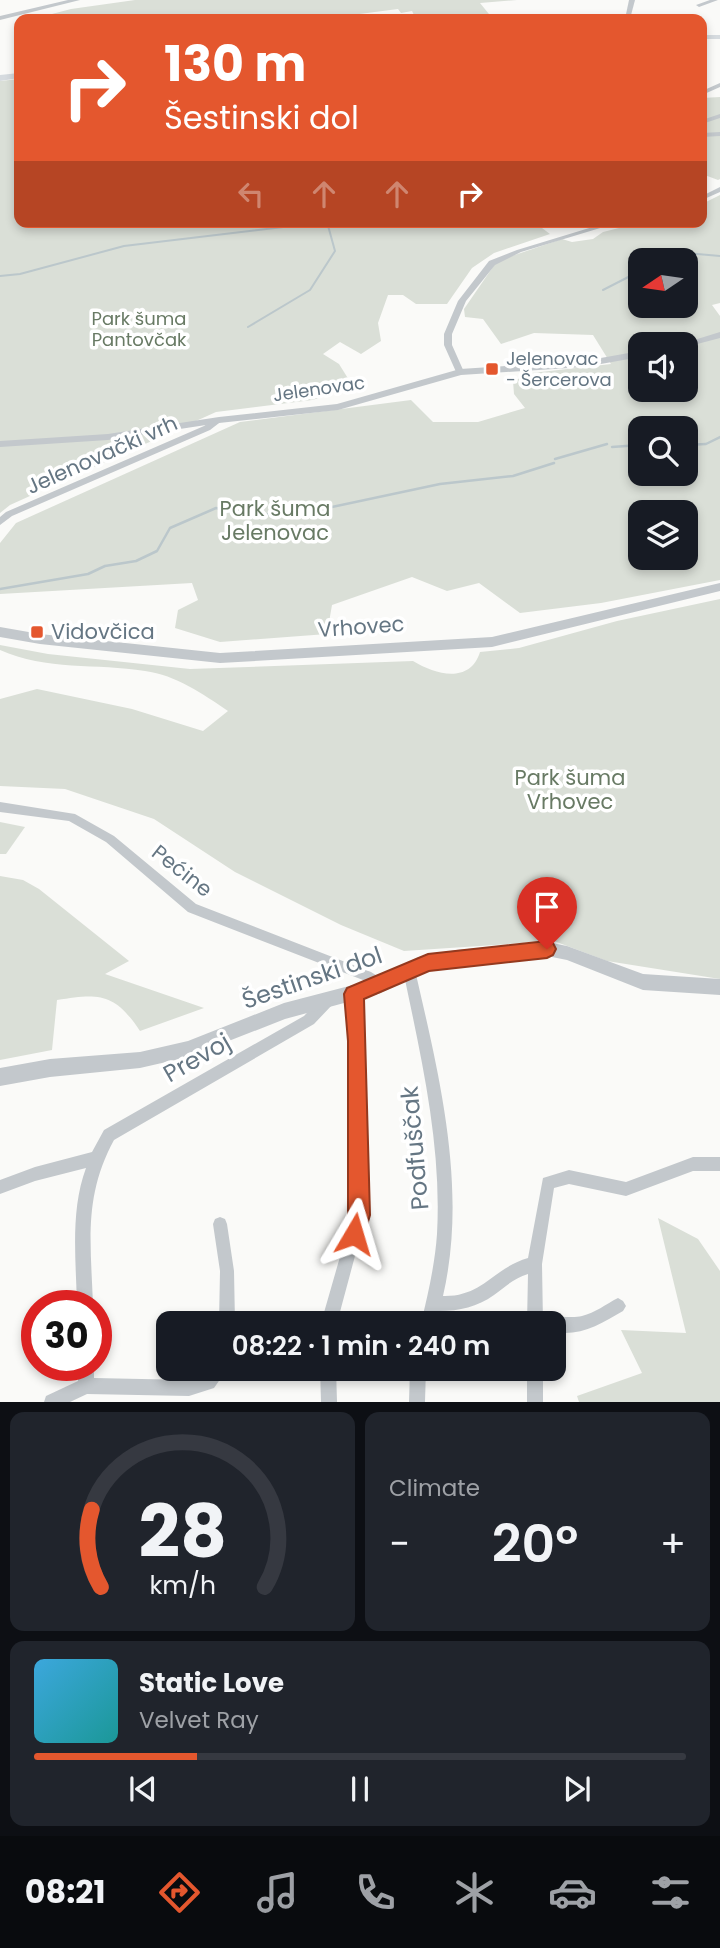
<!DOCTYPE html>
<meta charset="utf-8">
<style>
:root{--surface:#171b24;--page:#20242c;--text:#f1f3f6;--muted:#9ea1a6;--line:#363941;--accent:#e4572e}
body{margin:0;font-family:Poppins,sans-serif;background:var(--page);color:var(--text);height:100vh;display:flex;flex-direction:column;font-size:26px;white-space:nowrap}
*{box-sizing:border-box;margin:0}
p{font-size:23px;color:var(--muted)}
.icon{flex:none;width:38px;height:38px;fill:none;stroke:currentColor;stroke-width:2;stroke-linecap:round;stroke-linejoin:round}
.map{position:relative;height:1402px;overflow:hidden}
.sheet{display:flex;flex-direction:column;gap:10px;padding:10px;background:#0d0f14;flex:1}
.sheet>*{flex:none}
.guide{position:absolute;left:14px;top:14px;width:693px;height:214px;border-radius:14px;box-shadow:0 4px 10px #0003;background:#e4572e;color:#fff;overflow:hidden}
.needle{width:46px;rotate:257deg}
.fabs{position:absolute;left:628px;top:248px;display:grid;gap:14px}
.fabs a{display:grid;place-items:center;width:70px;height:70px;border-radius:14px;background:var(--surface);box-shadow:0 4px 10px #0003;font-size:35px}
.speed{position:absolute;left:21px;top:1290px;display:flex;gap:14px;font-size:35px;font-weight:700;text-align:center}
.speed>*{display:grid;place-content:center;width:91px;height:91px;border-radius:50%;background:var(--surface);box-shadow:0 4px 10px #0003;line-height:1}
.speed .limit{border:10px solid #d22;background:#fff;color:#111}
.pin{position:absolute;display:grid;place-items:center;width:60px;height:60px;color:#fff;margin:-72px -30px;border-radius:50% 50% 50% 0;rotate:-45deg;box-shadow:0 0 7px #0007}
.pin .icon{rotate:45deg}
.me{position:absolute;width:77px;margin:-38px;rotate:7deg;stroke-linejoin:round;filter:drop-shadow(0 0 5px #0008)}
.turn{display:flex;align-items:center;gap:24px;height:147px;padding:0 35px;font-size:32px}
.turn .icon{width:91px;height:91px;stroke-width:2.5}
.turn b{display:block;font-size:49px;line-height:60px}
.lanes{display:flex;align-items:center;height:66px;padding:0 35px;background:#0003;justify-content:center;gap:35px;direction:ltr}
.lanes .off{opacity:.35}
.big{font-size:52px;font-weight:600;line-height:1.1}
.sheet .tile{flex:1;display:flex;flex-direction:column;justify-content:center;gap:10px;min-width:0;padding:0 24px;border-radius:14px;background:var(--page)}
.sheet .dial{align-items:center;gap:0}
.dial svg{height:182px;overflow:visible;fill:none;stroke:var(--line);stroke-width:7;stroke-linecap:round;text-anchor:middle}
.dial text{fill:var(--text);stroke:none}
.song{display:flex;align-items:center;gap:21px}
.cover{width:84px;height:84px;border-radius:10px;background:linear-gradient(135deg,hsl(200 70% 55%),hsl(180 70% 35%))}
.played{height:7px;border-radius:4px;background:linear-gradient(90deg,var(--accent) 25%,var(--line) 25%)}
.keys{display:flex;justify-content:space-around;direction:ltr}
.heat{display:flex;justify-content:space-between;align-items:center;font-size:38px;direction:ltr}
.sheet .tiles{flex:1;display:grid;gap:10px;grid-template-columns:1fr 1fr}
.tile:last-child{grid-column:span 2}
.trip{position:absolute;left:156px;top:1311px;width:410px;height:70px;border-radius:14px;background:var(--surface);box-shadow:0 4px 10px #0003;font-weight:600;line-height:70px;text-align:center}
.tab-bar{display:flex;height:112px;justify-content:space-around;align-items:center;background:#090b0e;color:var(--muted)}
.tab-bar .icon{width:49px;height:49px}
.tab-bar .selected{color:var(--accent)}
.tab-bar b{font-size:32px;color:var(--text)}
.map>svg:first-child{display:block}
.green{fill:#dadfd7;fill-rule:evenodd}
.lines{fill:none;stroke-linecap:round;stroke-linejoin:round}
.stream-far1{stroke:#bbc7cb;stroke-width:2}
.stream{stroke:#bbc7cb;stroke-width:2.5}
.minor{fill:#c3c8cc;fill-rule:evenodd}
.tertiary{fill:#c3c8cc;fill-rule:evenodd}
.secondary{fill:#d6dbdf;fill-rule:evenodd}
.route{fill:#e4572e;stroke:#94391e;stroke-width:2}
.poi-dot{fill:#e4572e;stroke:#fff;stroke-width:2.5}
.labels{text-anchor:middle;stroke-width:7;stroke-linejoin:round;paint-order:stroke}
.far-park-label{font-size:18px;fill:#687a64;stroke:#fff}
.far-poi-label{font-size:18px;fill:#657683;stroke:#fff;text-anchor:start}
.far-street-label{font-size:18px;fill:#657683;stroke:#fff}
.street-label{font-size:21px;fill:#657683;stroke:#fff}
.park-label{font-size:21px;fill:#687a64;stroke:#fff}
.poi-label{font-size:21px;fill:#657683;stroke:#fff;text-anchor:start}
.near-street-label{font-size:24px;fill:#657683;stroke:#fff}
</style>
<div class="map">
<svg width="720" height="1402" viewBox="0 0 720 1402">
<rect width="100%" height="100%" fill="#fafaf8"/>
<g class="green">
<path d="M135 0H517L480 3 493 19H432L429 14 414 15 412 11 401 13 398 9 344 16 343 19H33L71 9Z"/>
<path d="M19 79V222H534L550 234 494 253 472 268 447 304H416L403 295H388L378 323 381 341 361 354 340 342 323 354 339 364 354 388 312 400 216 412 10 505 0 513V81Z"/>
<path d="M720 97V179L718 180 702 174V98Z"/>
<path d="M720 195V303L712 305 720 316V580L601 603 520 613 479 583 447 591 412 577 332 605 327 634 220 642 175 628 178 610 198 600 192 583 0 594V543L16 523 240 422 411 400 433 422H478L525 408 514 394 513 381 532 373 611 364 593 335 534 333 501 344 483 319 465 317 464 309 497 261 562 239 572 242 593 239 603 232 643 222H702V204ZM640 261H686V306H640ZM640 345H686V390H640ZM640 429H686V474H640ZM640 513H686V558H640Z"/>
<path d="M720 599V979L607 961 554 941 404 951 341 925 235 872 154 819 65 789 0 786V699L37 689 132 709 203 731 228 711C203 694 176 675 145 671 97 663 46 671 0 650V645L48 654 190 669 413 661C436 675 470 684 480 652L519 648 617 621Z"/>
<path d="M0 822 25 827 6 854H0Z"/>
<path d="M0 876 23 880 39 889 129 961 105 974 204 1008 140 1031C115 993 99 993 57 1000L52 1050 0 1060Z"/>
<path d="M658 1218 698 1239 720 1271V1402H579L577 1396 642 1373 621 1330 686 1333Z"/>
</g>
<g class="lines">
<g class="stream-far1">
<path d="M659 261 686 253 720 256"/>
<path d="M0 276 20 274 124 246 325 222"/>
<path d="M603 290 640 271"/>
<path d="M248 327 310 290 335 251 327 222"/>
</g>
<g class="stream">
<path d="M686 445 706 444 720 437"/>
<path d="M612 447 640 445"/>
<path d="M555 459 607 444"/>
<path d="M0 589 88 574 105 566 136 561 157 551 170 528 216 508 242 515 299 514 440 484 513 476 554 463"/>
</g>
<g class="minor">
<path d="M629 0H635L630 19H625Z"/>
<path d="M710 0H718L699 7 696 5Z"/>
<path d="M523 14 529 19H524L520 16Z"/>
<path d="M720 83V87L702 95V91Z"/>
<path d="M720 114V118L702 124V120Z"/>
<path d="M720 132V136L702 137V133Z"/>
<path d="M720 187V192L702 200V196Z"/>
<path d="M609 222H620L521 252 495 265 466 301 452 334V345L464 372 463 374H457L444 345V334L458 301 489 261 517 250Z"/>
<path d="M216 418H222L223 420 210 430 12 516 0 525V517L6 512 204 426Z"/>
<path d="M0 802 75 814 114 836 196 904 371 972 385 981 387 985 385 989 381 991 363 980 188 912 106 842 69 821 0 812Z"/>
<path d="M409 964 413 966 415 970C439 1075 468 1188 443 1296 483 1297 493 1268 528 1258L543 1178 569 1170 626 1182 693 1157H720V1171H693L626 1196 569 1184 554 1188 542 1264 543 1323H527L528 1274C514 1278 505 1287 494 1295 477 1307 460 1311 439 1311L437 1323H421C428 1294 435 1264 437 1234 442 1145 421 1057 403 970L405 966Z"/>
<path d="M354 988 359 990 360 994 366 1215 337 1323H321L352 1215 348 994 349 990Z"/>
<path d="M328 994 333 996 334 1000 333 1004 314 1024 114 1140C83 1197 91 1244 93 1306H77C76 1260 70 1211 86 1168L35 1181 0 1194V1180L35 1167 92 1152 104 1130 304 1016 323 996Z"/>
<path d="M220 1217 225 1219 227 1224 234 1271 235 1323H219L220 1271 213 1224 215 1219Z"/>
<path d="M618 1298 623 1301 626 1306 623 1311C601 1324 580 1337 553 1332V1323H546L548 1319C558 1314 570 1319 582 1316 595 1313 606 1304 618 1298Z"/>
<path d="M78 1365H94V1378L189 1380 203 1376 209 1368H228L214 1388 189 1396 87 1394 70 1402H44L46 1396 78 1381Z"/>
<path d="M320 1368H336L337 1402H321Z"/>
<path d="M410 1368H426L425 1402H409Z"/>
<rect x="527" y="1368" width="16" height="34"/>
</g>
<g class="tertiary">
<path d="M68 0H80L0 20V16Z"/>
<path d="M720 332V338L686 347V345H678Z"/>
<path d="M640 351V357L584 367 461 375 338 410 219 423 108 440 0 447V441L108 434 219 417 337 404 460 369 584 361Z"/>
<path d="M720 583V591L492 647 220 663 40 644 0 637V627L40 634 220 653 492 637Z"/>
<path d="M547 942 567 946 643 974 720 979V995L643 990 567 960 547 956 456 966 421 972 381 993 285 1019 188 1057 140 1068 50 1077 0 1086V1068L50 1059 140 1052 188 1041 284 1003 376 979 418 957 456 950Z"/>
</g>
<g class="secondary">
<rect x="702" y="35" width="18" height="4"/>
<path d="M19 73V78L0 81V75Z"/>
</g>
</g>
<path class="route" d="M547 941 553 943 556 949 553 955 547 958 429 971 364 999 370 1215 362 1241 354 1245 346 1241 343 1234 348 1215V1041L344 994 347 988 428 954Z"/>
<g class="poi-dot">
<rect x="485" y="362" width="14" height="14" rx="3.5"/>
<rect x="30" y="625" width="14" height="14" rx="3.5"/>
</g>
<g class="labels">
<g class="far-park-label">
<text x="139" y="325">Park šuma<tspan x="139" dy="21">Pantovčak</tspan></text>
</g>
<g class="far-poi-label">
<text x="506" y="365">Jelenovac<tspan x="506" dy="21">- Šercerova</tspan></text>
</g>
<g class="far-street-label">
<text transform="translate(319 389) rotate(-8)" y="6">Jelenovac</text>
</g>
<g class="street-label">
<text transform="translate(102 455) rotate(-24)" y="7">Jelenovački vrh</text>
<text transform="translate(361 627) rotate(-4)" y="7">Vrhovec</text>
<text transform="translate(182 871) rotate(38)" y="7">Pećine</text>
</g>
<g class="park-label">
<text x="275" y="516">Park šuma<tspan x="275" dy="24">Jelenovac</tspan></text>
<text x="570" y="785">Park šuma<tspan x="570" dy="24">Vrhovec</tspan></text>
</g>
<g class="poi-label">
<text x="51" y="639">Vidovčica</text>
</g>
<g class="near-street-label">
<text transform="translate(312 978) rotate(-19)" y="8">Šestinski dol</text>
<text transform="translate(197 1058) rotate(-30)" y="8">Prevoj</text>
<text transform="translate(415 1148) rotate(-95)" y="8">Podfuščak</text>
</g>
</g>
</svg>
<div class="fabs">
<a><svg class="needle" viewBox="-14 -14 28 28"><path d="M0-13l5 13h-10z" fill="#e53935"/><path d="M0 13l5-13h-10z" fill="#9ea1a6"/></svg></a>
<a><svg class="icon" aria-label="sound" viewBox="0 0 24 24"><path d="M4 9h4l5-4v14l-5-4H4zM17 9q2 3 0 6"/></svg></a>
<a><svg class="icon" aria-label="search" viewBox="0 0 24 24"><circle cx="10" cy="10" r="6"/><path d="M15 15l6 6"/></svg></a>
<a><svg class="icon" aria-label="layers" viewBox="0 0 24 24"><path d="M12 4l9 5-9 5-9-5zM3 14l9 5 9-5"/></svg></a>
</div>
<div class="speed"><div class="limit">30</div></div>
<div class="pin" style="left:547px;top:949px;background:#d93025"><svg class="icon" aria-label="arrive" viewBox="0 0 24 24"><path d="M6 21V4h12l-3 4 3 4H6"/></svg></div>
<svg class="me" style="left:354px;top:1234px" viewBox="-20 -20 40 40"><path d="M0-17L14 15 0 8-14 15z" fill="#e4572e" stroke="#fff" stroke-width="4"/></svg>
<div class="trip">08:22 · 1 min · 240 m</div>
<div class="guide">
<div class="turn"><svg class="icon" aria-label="right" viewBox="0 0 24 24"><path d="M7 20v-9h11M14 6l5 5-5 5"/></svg><div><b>130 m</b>Šestinski dol</div></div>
<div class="lanes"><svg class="icon off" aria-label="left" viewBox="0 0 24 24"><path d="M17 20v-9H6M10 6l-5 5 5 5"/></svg><svg class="icon off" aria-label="ahead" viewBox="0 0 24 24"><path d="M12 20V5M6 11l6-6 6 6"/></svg><svg class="icon off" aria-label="ahead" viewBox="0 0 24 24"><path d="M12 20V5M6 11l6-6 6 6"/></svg><svg class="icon" aria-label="right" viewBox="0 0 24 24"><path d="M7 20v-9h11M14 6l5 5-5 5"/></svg></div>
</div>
</div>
<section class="sheet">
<div class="tiles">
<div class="tile dial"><svg viewBox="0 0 100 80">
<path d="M14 69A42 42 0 1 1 86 69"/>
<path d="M14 69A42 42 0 0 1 10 35" stroke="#e4572e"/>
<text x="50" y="56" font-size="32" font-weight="700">28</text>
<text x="50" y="72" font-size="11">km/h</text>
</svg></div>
<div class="tile"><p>Climate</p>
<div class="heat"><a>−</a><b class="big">20°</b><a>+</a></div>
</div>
<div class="tile">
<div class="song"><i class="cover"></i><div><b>Static Love</b><p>Velvet Ray</p></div></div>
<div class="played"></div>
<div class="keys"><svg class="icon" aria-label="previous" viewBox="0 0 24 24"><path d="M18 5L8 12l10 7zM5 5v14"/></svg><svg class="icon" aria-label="pause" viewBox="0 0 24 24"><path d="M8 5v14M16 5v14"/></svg><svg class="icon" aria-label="next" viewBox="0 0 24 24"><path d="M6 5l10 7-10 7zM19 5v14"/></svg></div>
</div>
</div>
</section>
<nav class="tab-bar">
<b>08:21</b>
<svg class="icon selected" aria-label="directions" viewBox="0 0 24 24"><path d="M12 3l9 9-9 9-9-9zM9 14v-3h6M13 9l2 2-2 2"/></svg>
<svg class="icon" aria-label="music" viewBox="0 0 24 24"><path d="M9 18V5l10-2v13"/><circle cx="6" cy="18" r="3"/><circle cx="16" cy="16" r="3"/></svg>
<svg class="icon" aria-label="phone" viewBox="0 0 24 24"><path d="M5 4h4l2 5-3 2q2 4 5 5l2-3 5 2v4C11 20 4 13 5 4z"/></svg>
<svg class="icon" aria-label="climate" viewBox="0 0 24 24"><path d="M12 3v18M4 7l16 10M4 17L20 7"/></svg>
<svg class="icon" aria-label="car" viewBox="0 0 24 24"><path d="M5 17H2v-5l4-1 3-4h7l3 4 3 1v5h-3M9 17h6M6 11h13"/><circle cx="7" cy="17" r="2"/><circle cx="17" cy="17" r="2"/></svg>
<svg class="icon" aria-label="filters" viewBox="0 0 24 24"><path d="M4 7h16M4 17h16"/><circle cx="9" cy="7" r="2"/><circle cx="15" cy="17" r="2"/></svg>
</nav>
